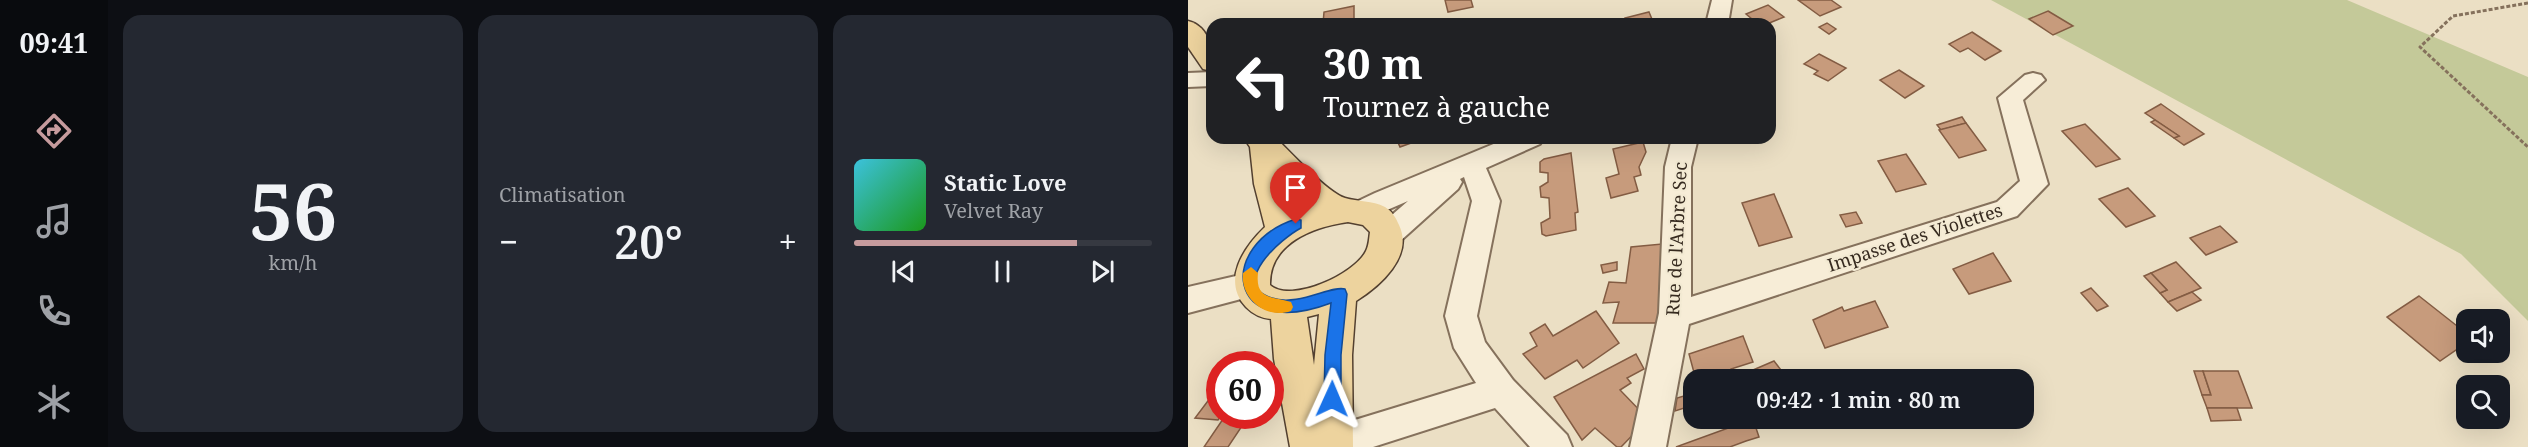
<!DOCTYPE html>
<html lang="fr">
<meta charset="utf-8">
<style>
:root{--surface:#171b24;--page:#242831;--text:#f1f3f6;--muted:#9ea1a6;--line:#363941;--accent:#c69b9d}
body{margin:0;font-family:"Noto Serif",serif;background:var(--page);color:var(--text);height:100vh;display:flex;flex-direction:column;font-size:22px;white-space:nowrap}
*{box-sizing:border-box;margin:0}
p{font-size:20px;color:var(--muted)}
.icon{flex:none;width:33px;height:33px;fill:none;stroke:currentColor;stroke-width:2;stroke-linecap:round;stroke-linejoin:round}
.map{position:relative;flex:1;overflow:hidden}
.side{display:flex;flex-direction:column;gap:15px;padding:15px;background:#0d0f14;width:1080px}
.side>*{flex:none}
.guide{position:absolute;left:18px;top:18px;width:570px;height:126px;border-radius:18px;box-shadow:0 6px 24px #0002;background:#202124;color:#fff;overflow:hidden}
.tools{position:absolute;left:1268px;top:309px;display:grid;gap:12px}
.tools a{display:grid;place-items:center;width:54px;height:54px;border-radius:12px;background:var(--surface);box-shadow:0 6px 24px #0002;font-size:30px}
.speed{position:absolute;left:18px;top:351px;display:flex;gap:12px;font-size:30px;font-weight:700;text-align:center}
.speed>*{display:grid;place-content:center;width:78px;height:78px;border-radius:50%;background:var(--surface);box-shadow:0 6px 24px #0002;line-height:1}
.speed .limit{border:9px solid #d22;background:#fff;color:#111}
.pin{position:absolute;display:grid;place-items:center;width:51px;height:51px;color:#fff;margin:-62px -26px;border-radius:50% 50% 50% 0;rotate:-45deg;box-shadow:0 0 6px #0007}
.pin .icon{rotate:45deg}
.me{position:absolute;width:66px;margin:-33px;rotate:1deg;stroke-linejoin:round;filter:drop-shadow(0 0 4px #0008)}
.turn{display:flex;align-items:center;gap:21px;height:126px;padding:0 18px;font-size:27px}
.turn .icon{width:78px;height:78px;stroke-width:2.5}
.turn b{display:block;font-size:42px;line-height:51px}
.big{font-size:45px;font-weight:600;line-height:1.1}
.side .card{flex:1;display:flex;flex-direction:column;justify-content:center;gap:9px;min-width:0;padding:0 21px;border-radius:18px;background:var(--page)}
.side .dial{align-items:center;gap:0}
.dial b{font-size:78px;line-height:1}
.song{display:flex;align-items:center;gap:18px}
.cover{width:72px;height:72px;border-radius:9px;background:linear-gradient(135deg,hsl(190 70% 55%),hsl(120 70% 35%))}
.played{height:6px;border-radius:3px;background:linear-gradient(90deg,var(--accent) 75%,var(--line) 75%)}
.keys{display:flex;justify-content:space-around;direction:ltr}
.heat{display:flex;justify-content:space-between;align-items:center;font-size:33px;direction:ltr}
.side .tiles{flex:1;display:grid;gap:15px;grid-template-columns:repeat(3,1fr)}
.trip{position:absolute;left:495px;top:369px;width:351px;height:60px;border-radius:18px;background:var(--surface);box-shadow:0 6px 24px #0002;font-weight:600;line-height:60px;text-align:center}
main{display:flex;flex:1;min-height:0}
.tab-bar{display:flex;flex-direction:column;width:108px;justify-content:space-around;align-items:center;background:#090b0e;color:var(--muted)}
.tab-bar .icon{width:42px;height:42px}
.tab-bar .selected{color:var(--accent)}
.tab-bar b{font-size:27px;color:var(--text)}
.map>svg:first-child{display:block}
.green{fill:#c4c999}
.building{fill:#c79b7c;stroke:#835c43;stroke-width:1.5}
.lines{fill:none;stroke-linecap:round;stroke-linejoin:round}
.minor-casing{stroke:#85715c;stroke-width:4}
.major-casing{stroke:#534030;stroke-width:3}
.path{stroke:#85715c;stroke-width:3;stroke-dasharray:4 2;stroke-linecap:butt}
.minor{fill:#f7edd7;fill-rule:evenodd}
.major{fill:#edd39e;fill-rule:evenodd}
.route{fill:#1a73e8;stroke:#114b97;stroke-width:1.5}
.slow{fill:#f59e0b}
.labels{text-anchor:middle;stroke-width:4.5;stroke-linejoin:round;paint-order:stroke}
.street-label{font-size:18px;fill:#362a1f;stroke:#f3ead3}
</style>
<main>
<nav class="tab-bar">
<b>09:41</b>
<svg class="icon selected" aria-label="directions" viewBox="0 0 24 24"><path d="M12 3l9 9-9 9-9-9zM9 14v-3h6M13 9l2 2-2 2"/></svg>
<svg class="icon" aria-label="music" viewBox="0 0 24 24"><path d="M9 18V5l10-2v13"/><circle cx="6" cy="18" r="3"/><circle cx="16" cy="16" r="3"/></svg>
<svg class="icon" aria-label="phone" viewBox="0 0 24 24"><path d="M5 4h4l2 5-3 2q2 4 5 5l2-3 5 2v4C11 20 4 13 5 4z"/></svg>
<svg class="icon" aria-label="climate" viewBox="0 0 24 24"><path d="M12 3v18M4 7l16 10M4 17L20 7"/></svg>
</nav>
<section class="side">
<div class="tiles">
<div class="card dial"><b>56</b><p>km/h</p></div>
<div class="card"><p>Climatisation</p>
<div class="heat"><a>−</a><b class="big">20°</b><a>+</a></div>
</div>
<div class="card">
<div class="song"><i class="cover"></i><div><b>Static Love</b><p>Velvet Ray</p></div></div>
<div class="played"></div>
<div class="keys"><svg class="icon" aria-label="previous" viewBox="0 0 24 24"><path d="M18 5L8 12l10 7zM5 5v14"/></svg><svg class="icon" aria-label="pause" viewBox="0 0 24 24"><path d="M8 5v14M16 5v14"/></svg><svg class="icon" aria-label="next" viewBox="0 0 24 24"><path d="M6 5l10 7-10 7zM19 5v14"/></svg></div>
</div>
</div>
</section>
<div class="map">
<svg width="1340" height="447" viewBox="0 0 1340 447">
<rect width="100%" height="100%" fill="#ebdfc4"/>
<path class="green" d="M803 0H1159L1340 77V321L1273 254Z"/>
<g class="building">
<path d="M257 0H283L285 7 260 12Z"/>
<path d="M610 0H643L653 7 632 16Z"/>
<path d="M580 5 596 17 579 24H570L558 14Z"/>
<path d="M166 6V24H135L136 12Z"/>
<path d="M860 11 885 26 865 35 841 19Z"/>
<path d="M461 12 466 24H439L437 18Z"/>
<path d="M639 23 648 29 641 34 631 27Z"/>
<path d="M784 32 813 51 797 60 780 48 772 52 761 44Z"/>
<path d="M631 54 658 68 640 81 626 74 630 71 616 64Z"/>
<path d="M711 70 736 86 717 98 692 80Z"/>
<path d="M973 104 983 111 1016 134 996 145 986 138 991 136 957 113Z"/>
<path d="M774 117 778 123 753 130 749 125Z"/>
<path d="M967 120 991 136 986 138 963 122Z"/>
<path d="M778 123 798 150 771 158 751 130Z"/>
<path d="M897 124 932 159 908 167 874 131Z"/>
<path d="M208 138H237L212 147Z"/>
<path d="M455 142 458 152 451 167 453 175 446 177 450 191 423 198 418 178 431 174 425 149Z"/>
<path d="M383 153 390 212 387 213 388 230 358 236 354 234 353 223 362 218 361 198 353 197 352 187 360 182V173L352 172V162L356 159Z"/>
<path d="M718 154 738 184 708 192 690 161Z"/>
<path d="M940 188 967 216 938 227 911 199Z"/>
<path d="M586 194 604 237 571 246 554 203Z"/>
<path d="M668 212 674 223 658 227 652 215Z"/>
<path d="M1032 226 1049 242 1018 255 1002 238Z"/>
<path d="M474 244 470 323H425L431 302 415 303 421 282 438 283 443 247Z"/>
<path d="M805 253 823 281 781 294 765 269Z"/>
<path d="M429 262V270L415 273 413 265Z"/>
<path d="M988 262 1013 288 980 302 972 293 979 290 963 273Z"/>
<path d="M963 273 979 290 972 293 956 276Z"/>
<path d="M903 288 920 306 909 311 893 293Z"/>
<path d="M1004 292 1013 300 989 311 980 302Z"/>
<path d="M1231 296 1278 333V343L1252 361 1199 317Z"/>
<path d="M687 301 700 327 637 348 625 320 654 307 656 311Z"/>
<path d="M408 311 431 343 395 368 389 360 357 379 335 354 349 346 342 333 357 324 365 336Z"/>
<path d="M555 336 565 362 543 369 544 374 527 380H508L501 354Z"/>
<path d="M448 354 456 369 439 378 443 383 432 390 460 419 433 447H429L407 428 394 440 366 397Z"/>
<path d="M586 361 600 379 544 380V379Z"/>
<path d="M1006 371H1015L1023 395H1014Z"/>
<path d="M1015 371H1050L1064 408H1019L1014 395H1023Z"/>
<path d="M32 385 33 416 30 420 7 418Z"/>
<path d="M506 393V405L487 411 489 398Z"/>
<path d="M1019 408H1049L1053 420 1023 421Z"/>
<path d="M35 419 58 420 40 447H16Z"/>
<path d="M565 419 571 437 558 441 542 447H488Z"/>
</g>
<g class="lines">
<g class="minor-casing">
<g id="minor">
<path d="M524 0H544L540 24H518Z"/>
<path d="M24 72V86L0 87V73Z"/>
<path d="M845 73 853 75 857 80 835 100 860 184 829 216 501 324 478 447H442L471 313 477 167 484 138H510L503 167V297L809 202 832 181 810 98 837 75Z"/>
<path d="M320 138H356L352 144 298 168 312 201 289 316 297 342 325 380 379 435 384 447H342L307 408 185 447H128L126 443 131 431 288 383 266 348 257 316 284 201 276 177 272 179 274 182 270 189 210 243 200 246 190 243 186 235 190 227 220 201 176 220 166 217 162 210 166 203 187 193Z"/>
<path d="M61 273 72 276 76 285 72 294 0 313V287Z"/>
</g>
</g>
<g class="major-casing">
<g id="major">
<path d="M0 21C23 27 24 51 24 71L15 69 0 47Z"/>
<path d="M56 138H88C102 152 140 193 157 198 170 202 184 200 197 207 204 211 208 218 211 225 226 256 192 286 168 301L164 355 165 447H102L86 359 83 319C72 318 65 314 58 307 33 281 56 247 77 227L66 184 62 147ZM98 186 120 204 106 210ZM160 222 175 225 182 232C181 239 181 245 178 251 167 274 103 304 82 285 81 243 125 227 160 222ZM131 314 126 365 119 317Z"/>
</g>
</g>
<path class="path" d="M1340 3 1265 16 1232 47 1340 147"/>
<use href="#minor" class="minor"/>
<use href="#major" class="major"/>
</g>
<path class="route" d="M108 219 113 220V228C94 238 40 284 84 298 110 307 143 285 157 289L159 294 153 355V399L150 405 144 407 139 405 136 399 137 355 143 303C37 343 29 244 108 219Z"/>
<path class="slow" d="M63 267 70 273C67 300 84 296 103 302L105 307 103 311C78 320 52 298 55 273Z"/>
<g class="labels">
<g class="street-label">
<text transform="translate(727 238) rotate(-18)" y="6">Impasse des Violettes</text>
<text transform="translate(489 239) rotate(-87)" y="6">Rue de l'Arbre Sec</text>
</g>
</g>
</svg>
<div class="tools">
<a><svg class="icon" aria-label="sound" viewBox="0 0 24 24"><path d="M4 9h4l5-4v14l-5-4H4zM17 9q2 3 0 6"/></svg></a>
<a><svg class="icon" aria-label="search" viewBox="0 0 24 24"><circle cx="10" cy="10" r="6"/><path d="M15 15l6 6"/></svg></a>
</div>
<div class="speed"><div class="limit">60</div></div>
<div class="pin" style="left:108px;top:224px;background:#d93025"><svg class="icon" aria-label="arrive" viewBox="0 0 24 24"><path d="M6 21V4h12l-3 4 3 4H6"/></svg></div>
<svg class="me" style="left:144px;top:399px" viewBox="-20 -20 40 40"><path d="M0-17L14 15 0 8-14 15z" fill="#1a73e8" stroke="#fff" stroke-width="4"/></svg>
<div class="trip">09:42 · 1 min · 80 m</div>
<div class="guide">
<div class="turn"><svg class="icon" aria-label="left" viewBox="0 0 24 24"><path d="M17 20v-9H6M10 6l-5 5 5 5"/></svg><div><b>30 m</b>Tournez à gauche</div></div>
</div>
</div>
</main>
